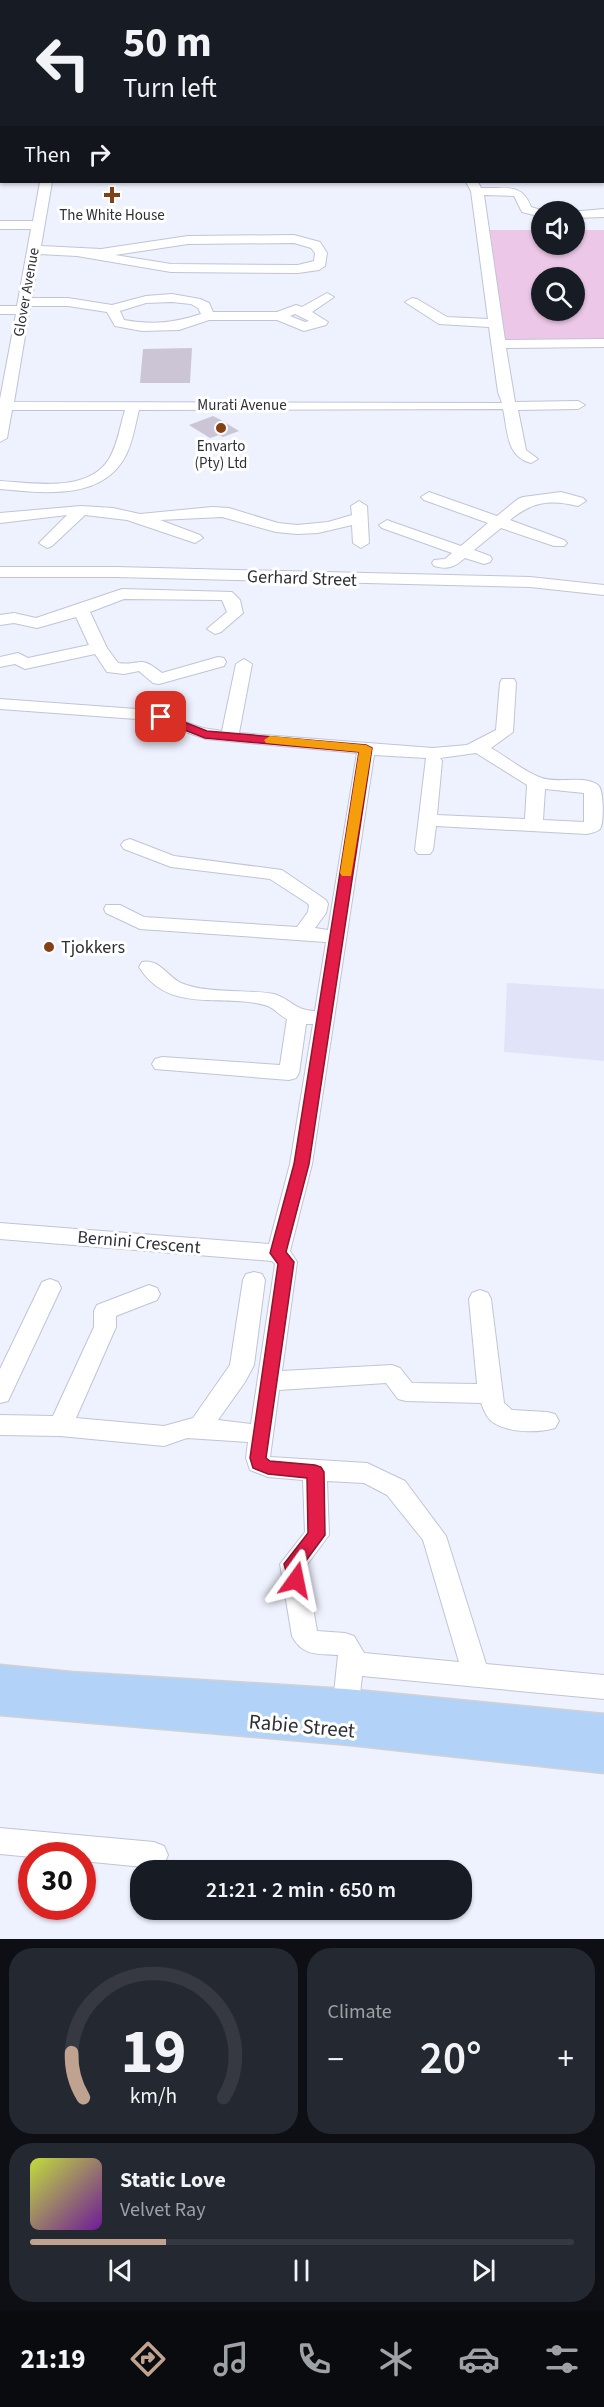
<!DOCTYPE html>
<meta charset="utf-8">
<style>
:root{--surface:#171b24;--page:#242831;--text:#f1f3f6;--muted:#9ea1a6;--line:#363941;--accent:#c0a291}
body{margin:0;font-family:"Source Sans 3",sans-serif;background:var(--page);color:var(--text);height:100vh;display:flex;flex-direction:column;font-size:22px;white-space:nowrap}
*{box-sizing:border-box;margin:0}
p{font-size:20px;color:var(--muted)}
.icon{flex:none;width:33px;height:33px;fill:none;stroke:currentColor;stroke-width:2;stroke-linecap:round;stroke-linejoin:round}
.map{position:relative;height:1939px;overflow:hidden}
.side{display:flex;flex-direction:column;gap:9px;padding:9px;background:#0d0f14;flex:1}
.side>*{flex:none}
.hud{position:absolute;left:0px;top:0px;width:604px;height:183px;box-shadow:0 2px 4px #0004;background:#171b24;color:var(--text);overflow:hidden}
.fabs{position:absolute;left:531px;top:201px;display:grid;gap:12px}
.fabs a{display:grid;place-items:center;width:54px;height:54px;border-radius:50%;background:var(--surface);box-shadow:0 2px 4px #0004;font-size:30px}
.speed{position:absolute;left:18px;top:1842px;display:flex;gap:12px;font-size:30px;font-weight:700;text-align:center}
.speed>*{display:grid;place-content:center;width:78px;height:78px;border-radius:50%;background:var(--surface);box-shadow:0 2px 4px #0004;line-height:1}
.speed .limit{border:9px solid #d22;background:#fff;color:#111}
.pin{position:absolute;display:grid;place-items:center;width:51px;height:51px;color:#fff;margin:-26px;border-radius:12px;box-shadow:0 3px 9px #0006}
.me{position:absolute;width:66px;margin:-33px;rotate:12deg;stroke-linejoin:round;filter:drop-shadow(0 0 4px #0008)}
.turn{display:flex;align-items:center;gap:21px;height:126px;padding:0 24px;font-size:27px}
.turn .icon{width:78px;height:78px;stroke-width:2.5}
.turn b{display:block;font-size:42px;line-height:51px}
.then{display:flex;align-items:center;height:57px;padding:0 24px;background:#0003;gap:12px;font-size:22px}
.big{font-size:45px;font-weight:600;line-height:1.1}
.side .tile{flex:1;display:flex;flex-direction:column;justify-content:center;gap:9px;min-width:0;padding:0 21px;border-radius:24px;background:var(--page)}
.side .dial{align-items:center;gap:0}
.dial svg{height:156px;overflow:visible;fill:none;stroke:var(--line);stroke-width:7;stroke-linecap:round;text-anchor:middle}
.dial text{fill:var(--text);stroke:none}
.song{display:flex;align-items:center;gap:18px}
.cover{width:72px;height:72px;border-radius:9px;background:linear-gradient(135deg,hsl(70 70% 55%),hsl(280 70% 35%))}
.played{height:6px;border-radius:3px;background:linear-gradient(90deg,var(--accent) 25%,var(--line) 25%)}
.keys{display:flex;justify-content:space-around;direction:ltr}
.heat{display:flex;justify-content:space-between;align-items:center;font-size:33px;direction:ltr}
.side .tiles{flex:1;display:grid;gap:9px;grid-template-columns:1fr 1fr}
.tile:last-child{grid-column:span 2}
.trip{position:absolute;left:130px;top:1860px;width:342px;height:60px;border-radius:24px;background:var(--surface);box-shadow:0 2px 4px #0004;font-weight:600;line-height:60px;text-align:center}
.tabs{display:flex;height:96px;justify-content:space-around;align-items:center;background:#090b0e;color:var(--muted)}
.tabs .icon{width:42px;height:42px}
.tabs .active{color:var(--accent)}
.tabs b{font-size:27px;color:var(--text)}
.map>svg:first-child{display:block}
.built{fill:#e1e4f8}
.green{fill:#ecc7e7;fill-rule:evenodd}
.building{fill:#ccc5d5}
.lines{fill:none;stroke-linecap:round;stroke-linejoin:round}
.minor-casing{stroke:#c1c4d5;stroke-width:2}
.major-casing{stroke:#d1d1d3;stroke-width:3}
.minor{fill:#fff;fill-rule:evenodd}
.major{fill:#b2d3f7;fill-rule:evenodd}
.route{fill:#e11d48;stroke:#92132f;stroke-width:1.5}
.slow{fill:#f59e0b}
.poi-dot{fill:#844015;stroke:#fff;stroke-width:2}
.labels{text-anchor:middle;stroke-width:6;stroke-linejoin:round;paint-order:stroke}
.far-poi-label{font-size:15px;fill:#2f3037;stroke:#fff}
.far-street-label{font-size:15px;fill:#2f3037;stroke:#fff}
.street-label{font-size:18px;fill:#2f3037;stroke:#fff}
.poi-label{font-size:18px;fill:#2f3037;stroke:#fff;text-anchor:start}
.near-street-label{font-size:21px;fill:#2f3037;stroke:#fff}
</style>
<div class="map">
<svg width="604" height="1939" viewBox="0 0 604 1939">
<rect width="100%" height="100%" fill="#eef1fe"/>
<path class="built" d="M507 983 604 989V1061L504 1052Z"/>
<path class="green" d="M490 230H541L542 244H574L575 230H604V341L504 342ZM542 278H574V310H542Z"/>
<g class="building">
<path d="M192 348 190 383H140L143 349Z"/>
<path d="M213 416 221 420 239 431 223 437 219 435 210 438 189 425Z"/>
</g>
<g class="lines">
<g class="minor-casing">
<g id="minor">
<rect x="74" y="0" width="10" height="2"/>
<path d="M329 0H339L340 2H330Z"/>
<path d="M464 0H479L463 2Z"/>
<rect x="553" y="0" width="10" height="2"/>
<rect x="603" y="48" width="1" height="8"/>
<path d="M0 151H2L0 160Z"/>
<rect x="0" y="170" width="2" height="8"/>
<path d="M40 182H52L41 246 101 249 188 236 294 235 320 242 327 253 325 266 319 270 298 273 171 272 77 256 39 254 32 298H68L112 305 146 296 172 294 200 299 209 303 213 312H277L296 305 302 307 327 293 334 297 312 312 328 322 326 325 304 331 277 320H209L179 330 142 331 115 326 107 312 68 306H30L14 402 502 403 498 392 489 327 439 324 405 302 412 298 417 299 447 317 488 319 471 191 466 182H478L481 188C504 189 522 182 531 207L547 212H542V217L522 212 514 196 484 195 505 340 604 339V347L506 348 515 402 578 401 585 405 578 409 518 410 526 450 538 459 531 463C506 457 508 431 503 409L139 410C135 425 133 441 126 455 103 501 43 493 0 489V481C33 483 88 493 109 459 118 444 120 426 125 410H12L7 438 0 442V399L16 314H0V306H17L31 229H0V221H33ZM294 243 311 248 315 253 314 261 298 265 171 264 115 255 188 244ZM172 302 191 304 198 308 201 314C174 323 152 325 124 320L120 311 146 303ZM295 314 309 321 305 322 290 316Z"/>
<path d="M604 209V217L574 218V212H570Z"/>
<path d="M429 492 497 516 518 499 523 497 561 492 583 498 586 501 578 506C549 499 532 502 510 520L564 540 567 543 564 546H554L501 528 474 550 490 556 492 559 490 562 484 564 465 558C454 567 449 570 434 566L432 563 434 560 445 559 452 553 382 528 379 525 387 520 392 522 461 546 488 523 424 500 421 497Z"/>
<path d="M359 501 367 506 369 543 361 548 353 543 352 525 318 533 297 534 276 532 222 517 160 520 200 535 203 538 195 543 127 520 85 515 52 546 47 548 39 543 67 515 0 523V513L81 506 113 508 140 514 212 507 229 508 278 523 297 525 328 522 352 515 351 506Z"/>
<path d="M0 567H116L530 577 604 585V595L530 587 116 577H0Z"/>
<path d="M122 589 232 592 240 600 243 613 221 632 215 634 207 629 227 612 222 600 124 599 90 612 107 648 118 663C143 666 138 654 162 673L218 657 224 658 226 662 224 666 159 684 153 683 139 671 124 674 107 672 95 654 25 669 15 664 0 667V657L18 653 28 658 89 645 76 617 37 628 14 623 0 625V615L14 613 36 618Z"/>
<path d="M244 659 252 664 239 733 433 748 467 745 496 730 500 683 502 679H514L516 683 513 732 491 748C507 757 522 770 539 777 556 785 582 774 598 785 604 790 604 823 600 829 597 832 591 833 587 834L436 826 433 850 430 854H418L415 850 426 758 374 755 312 1164 290 1251 297 1262 282 1371 392 1365 400 1368 412 1383 477 1384 469 1299 472 1293 480 1290 488 1293 491 1299 504 1403 512 1410 547 1412 555 1414 559 1421 555 1428C538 1433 510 1433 494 1423 487 1419 484 1410 481 1403L406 1401 398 1399 386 1383 279 1390 270 1457 367 1463 405 1481 446 1536 486 1664 604 1675V1699L362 1676 359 1703 355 1711 346 1715 337 1711 333 1703 338 1655C318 1654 302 1656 292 1636L280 1564 305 1532 303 1480 268 1477 250 1470 246 1458 248 1442 187 1438 164 1446 60 1436 0 1435V1415L53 1416 94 1327V1311L97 1305 149 1285 157 1288 160 1294 157 1300 116 1316V1327L76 1418 164 1426 193 1418 230 1365 243 1280 246 1274 254 1272 262 1274 265 1280 254 1365 245 1382 218 1420 251 1424 275 1264 272 1261 0 1239V1223L269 1244 290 1164 313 1024H306L299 1073 296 1078 289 1080 155 1069 152 1064 155 1059 162 1057 280 1065 287 1019C280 1016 275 1009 268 1006 224 992 170 1016 139 967L142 962C159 958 167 976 181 983 207 994 246 989 274 994 293 1000 293 1010 315 1011L326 942 140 929 106 913 104 909 106 905H120L144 917 297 927 308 912 309 905 307 903 270 879 171 867 124 849 121 845 124 841 130 839 174 856 282 870 326 900 328 904 326 913 315 928 328 930 357 753 206 739 150 720 0 709V699L150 710 203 728 222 731 236 664ZM476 753 527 785 525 819 437 815 442 761 440 758ZM545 789 584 793V822L543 820ZM327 1481 364 1483 387 1495 423 1540 459 1662 364 1653 354 1636 345 1633 317 1631 306 1566 329 1535Z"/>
<path d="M50 1279 58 1282 61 1288 8 1401 0 1403V1369L42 1282Z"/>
<path d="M0 1828 154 1842 164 1846 168 1855 164 1864 154 1868 82 1861V1856L32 1857 0 1854Z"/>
</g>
</g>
<g class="major-casing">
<g id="major">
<rect x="603" y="116" width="1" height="8"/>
<rect x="0" y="119" width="2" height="8"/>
<path d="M0 1665 71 1672 346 1689 604 1714V1773L350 1745 0 1715Z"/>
</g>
</g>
<use href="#minor" class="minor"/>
<use href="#major" class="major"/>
</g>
<path class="route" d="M161 713 207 731 366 745 372 748 309 1164 286 1252 294 1262 266 1458 270 1461 315 1465 321 1467 324 1472 325 1535 302 1566 305 1580 303 1585 296 1587 290 1585 284 1564 308 1533 307 1478 268 1474 253 1468 250 1458 278 1264 270 1253 294 1164 359 752 205 738 156 719V714Z"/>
<path class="slow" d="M270 736 366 745 372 748 351 876H342L340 873 359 752 266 743 264 740Z"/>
<g class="poi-dot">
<path d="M109 186h6v6h6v6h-6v6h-6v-6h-6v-6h6z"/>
<circle cx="221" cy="428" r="6"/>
<circle cx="49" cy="947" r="6"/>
</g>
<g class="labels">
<g class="far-poi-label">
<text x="112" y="220">The White House</text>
<text x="221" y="451">Envarto<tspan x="221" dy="17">(Pty) Ltd</tspan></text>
</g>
<g class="far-street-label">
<text transform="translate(26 292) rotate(-80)" y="5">Glover Avenue</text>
<text x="242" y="410">Murati Avenue</text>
</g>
<g class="street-label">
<text transform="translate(302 578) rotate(2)" y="6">Gerhard Street</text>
<text transform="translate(139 1242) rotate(5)" y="6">Bernini Crescent</text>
</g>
<g class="poi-label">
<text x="61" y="953">Tjokkers</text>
</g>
<g class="near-street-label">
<text transform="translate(302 1726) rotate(5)" y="7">Rabie Street</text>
</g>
</g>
</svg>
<div class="fabs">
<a><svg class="icon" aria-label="sound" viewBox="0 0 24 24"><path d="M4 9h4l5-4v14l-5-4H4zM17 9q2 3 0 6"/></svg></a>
<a><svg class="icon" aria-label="search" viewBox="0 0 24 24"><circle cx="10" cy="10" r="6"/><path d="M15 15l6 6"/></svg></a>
</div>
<div class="speed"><div class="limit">30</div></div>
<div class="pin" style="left:161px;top:717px;background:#d93025"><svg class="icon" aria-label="arrive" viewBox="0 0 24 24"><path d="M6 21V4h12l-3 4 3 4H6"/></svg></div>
<svg class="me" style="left:296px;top:1580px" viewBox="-20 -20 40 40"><path d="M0-17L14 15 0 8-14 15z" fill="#e11d48" stroke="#fff" stroke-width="4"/></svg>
<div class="trip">21:21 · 2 min · 650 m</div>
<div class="hud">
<div class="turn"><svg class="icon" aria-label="left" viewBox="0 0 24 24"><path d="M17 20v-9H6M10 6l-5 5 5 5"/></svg><div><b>50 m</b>Turn left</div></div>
<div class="then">Then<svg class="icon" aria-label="right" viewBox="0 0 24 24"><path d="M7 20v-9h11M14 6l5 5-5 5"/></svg></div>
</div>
</div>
<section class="side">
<div class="tiles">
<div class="tile dial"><svg viewBox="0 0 100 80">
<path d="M14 69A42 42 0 1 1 86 69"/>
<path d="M14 69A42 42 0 0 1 8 46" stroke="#c0a291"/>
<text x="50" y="56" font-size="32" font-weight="700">19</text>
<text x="50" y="72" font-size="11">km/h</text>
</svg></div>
<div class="tile"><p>Climate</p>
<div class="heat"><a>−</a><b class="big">20°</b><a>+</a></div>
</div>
<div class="tile">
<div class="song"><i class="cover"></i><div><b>Static Love</b><p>Velvet Ray</p></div></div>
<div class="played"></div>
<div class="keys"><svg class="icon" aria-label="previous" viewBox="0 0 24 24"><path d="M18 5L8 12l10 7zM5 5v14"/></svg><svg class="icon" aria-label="pause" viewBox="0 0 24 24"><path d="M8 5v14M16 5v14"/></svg><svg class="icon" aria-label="next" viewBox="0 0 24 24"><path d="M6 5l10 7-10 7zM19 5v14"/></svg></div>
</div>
</div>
</section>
<nav class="tabs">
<b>21:19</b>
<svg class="icon active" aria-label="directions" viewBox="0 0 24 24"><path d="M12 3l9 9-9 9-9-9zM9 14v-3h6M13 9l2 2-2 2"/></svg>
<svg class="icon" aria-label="music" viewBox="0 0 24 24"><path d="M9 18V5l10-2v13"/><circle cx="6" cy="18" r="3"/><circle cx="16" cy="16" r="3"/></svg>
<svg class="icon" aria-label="phone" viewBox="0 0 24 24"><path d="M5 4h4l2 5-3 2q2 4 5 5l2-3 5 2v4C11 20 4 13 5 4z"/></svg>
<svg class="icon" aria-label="climate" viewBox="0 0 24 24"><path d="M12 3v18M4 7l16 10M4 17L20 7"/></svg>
<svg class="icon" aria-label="car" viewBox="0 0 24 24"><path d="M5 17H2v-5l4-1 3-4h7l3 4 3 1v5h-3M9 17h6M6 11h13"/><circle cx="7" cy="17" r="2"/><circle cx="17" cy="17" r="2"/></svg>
<svg class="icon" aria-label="filters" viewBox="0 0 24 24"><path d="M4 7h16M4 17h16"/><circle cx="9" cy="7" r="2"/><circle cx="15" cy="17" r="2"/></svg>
</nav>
